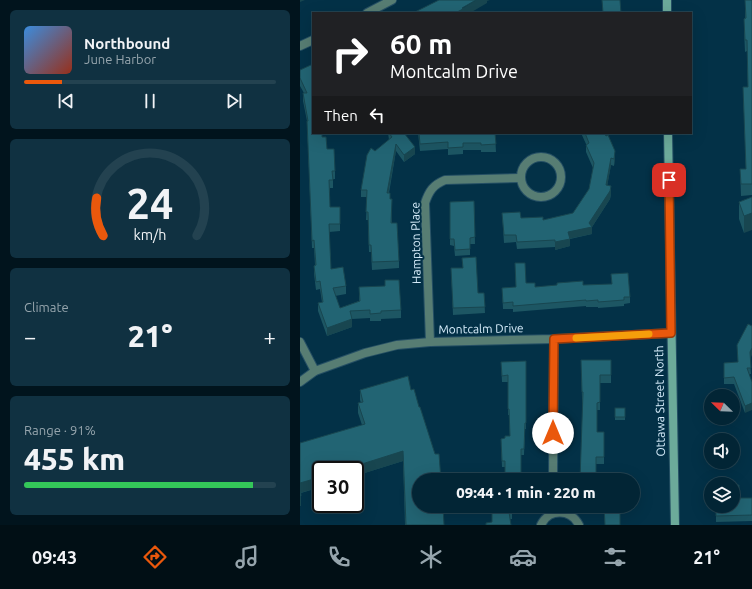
<!DOCTYPE html>
<meta charset="utf-8">
<style>
:root{--surface:#022535;--page:#103141;--text:#f1f3f6;--muted:#96a5ad;--line:#234250;--accent:#ea580c}
body{margin:0;font-family:Ubuntu,sans-serif;background:var(--page);color:var(--text);height:100vh;display:flex;flex-direction:column;font-size:15px;white-space:nowrap}
*{box-sizing:border-box;margin:0}
p{font-size:13px;color:var(--muted)}
.icon{flex:none;width:22px;height:22px;fill:none;stroke:currentColor;stroke-width:2;stroke-linecap:round;stroke-linejoin:round}
.map{position:relative;flex:1;overflow:hidden}
.side{display:flex;flex-direction:column;gap:10px;padding:10px;background:#01141d;width:300px}
.side>*{flex:none}
.top-card{position:absolute;left:12px;top:12px;width:380px;height:122px;border-radius:0px;box-shadow:0 4px 16px #0002,0 0 0 1px var(--line);background:#202124;color:#fff;overflow:hidden}
.needle{width:26px;rotate:293deg}
.tools{position:absolute;left:404px;top:389px;display:grid;gap:8px}
.tools a{display:grid;place-items:center;width:36px;height:36px;border-radius:50%;background:var(--surface);box-shadow:0 4px 16px #0002,0 0 0 1px var(--line);font-size:20px}
.speed{position:absolute;left:12px;top:461px;display:flex;gap:8px;font-size:20px;font-weight:700;text-align:center}
.speed>*{display:grid;place-content:center;width:52px;height:52px;border-radius:50%;background:var(--surface);box-shadow:0 4px 16px #0002,0 0 0 1px var(--line);line-height:1}
.speed .limit{border:2px solid #111;border-radius:6px;background:#fff;color:#111}
.pin{position:absolute;display:grid;place-items:center;width:34px;height:34px;color:#fff;margin:-17px;border-radius:8px;box-shadow:0 2px 6px #0006}
.me{position:absolute;width:44px;margin:-22px;rotate:0deg;stroke-linejoin:round;filter:drop-shadow(0 0 3px #0008)}
.turn{display:flex;align-items:center;gap:14px;height:84px;padding:0 12px;font-size:18px}
.turn .icon{width:52px;height:52px;stroke-width:2.5}
.turn b{display:block;font-size:28px;line-height:34px}
.then{display:flex;align-items:center;height:38px;padding:0 12px;background:#0003;gap:8px;font-size:15px}
.big{font-size:30px;font-weight:800;line-height:1.1}
.side .widget{flex:1;display:flex;flex-direction:column;justify-content:center;gap:6px;min-width:0;padding:0 14px;border-radius:6px;background:var(--page)}
.side .dial{align-items:center;gap:0}
.dial svg{height:104px;overflow:visible;fill:none;stroke:var(--line);stroke-width:7;stroke-linecap:round;text-anchor:middle}
.dial text{fill:var(--text);stroke:none}
.song{display:flex;align-items:center;gap:12px}
.cover{width:48px;height:48px;border-radius:6px;background:linear-gradient(135deg,hsl(210 70% 55%),hsl(10 70% 35%))}
.played{height:4px;border-radius:2px;background:linear-gradient(90deg,var(--accent) 15%,var(--line) 15%)}
.keys{display:flex;justify-content:space-around;direction:ltr}
.heat{display:flex;justify-content:space-between;align-items:center;font-size:22px;direction:ltr}
.charge{height:6px;border-radius:3px;background:linear-gradient(90deg,#34c759 91%,var(--line) 0)}
.trip{position:absolute;left:112px;top:473px;width:228px;height:40px;border-radius:20px;background:var(--surface);box-shadow:0 4px 16px #0002,0 0 0 1px var(--line);font-weight:800;line-height:40px;text-align:center}
.tab-bar{display:flex;height:64px;justify-content:space-around;align-items:center;background:#010f15;color:var(--muted)}
.tab-bar .icon{width:28px;height:28px}
.tab-bar .selected{color:var(--accent)}
.tab-bar b{font-size:18px;color:var(--text)}
main{display:flex;flex:1;min-height:0}
.map>svg:first-child{display:block}
.lines{fill:none;stroke-linecap:round;stroke-linejoin:round}
.street-casing{stroke:#254f64;stroke-width:10}
.secondary-casing{stroke:#254f64;stroke-width:10}
.street{stroke:#577d73;stroke-width:8}
.secondary{stroke:#6caa9a;stroke-width:8}
.wall{fill:#1d5663}
.shaded-wall{fill:#184650}
.building{fill:#226473;stroke:#184650}
.route-casing{stroke:#983908;stroke-width:10}
.route{stroke:#ea580c;stroke-width:7}
.slow{stroke:#f59e0b;stroke-width:7}
.labels{text-anchor:middle;stroke-width:4;stroke-linejoin:round;paint-order:stroke}
.street-label{font-size:12px;fill:#d9effd;stroke:#033147}
</style>
<main>
<section class="side">
<div class="widget">
<div class="song"><i class="cover"></i><div><b>Northbound</b><p>June Harbor</p></div></div>
<div class="played"></div>
<div class="keys"><svg class="icon" aria-label="previous" viewBox="0 0 24 24"><path d="M18 5L8 12l10 7zM5 5v14"/></svg><svg class="icon" aria-label="pause" viewBox="0 0 24 24"><path d="M8 5v14M16 5v14"/></svg><svg class="icon" aria-label="next" viewBox="0 0 24 24"><path d="M6 5l10 7-10 7zM19 5v14"/></svg></div>
</div>
<div class="widget dial"><svg viewBox="0 0 100 80">
<path d="M14 69A42 42 0 1 1 86 69"/>
<path d="M14 69A42 42 0 0 1 9 40" stroke="#ea580c"/>
<text x="50" y="56" font-size="32" font-weight="700">24</text>
<text x="50" y="72" font-size="11">km/h</text>
</svg></div>
<div class="widget"><p>Climate</p>
<div class="heat"><a>−</a><b class="big">21°</b><a>+</a></div>
</div>
<div class="widget"><p>Range · 91%</p><b class="big">455 km</b><div class="charge"></div></div>
</section>
<div class="map">
<svg width="452" height="525" viewBox="0 0 452 525">
<rect width="100%" height="100%" fill="#033147"/>
<g class="lines">
<g class="street-casing">
<g id="street">
<path d="M67 13 92 0"/>
<path d="M0 46 13 40"/>
<circle cx="241" cy="177" r="20"/>
<path d="M0 342 15 371"/>
<path d="M130 342 125 203C129 191 133 185 145 180L220 178"/>
<path d="M0 382 15 371 65 353 97 345 130 342 254 339 371 333"/>
<path d="M253 480 254 339"/>
<path d="M241 525C249 508 271 509 279 525"/>
</g>
</g>
<g class="secondary-casing">
<g id="secondary">
<path d="M367 0V13"/>
<path d="M368 133 375 525"/>
</g>
</g>
<use href="#street" class="street"/>
<use href="#secondary" class="secondary"/>
</g>
<g class="wall">
<path d="M445 0H452V195L441 196 440 169H446L443 87H448L447 51 445 52 444 30V19L445 18Z"/>
<path d="M0 70 22 137 35 171V179H33V188H30V207H40V231L29 232 31 269 46 286V294L35 296 40 308 59 301V287L101 310V318L81 319V321H70V318L52 319V327L27 336 18 311V303L22 302 20 289 16 290 14 274V266L15 265 14 248H12L7 121 3 101V93H4L0 86Z"/>
<path d="M88 133H104L115 154 104 162 96 151 89 193 90 199 92 223 99 261V268L72 270 71 252H69L68 220H66L67 197H61V190L75 151 89 140Z"/>
<path d="M118 133H198H195L196 152H181V150H163V154L148 155V149L120 151Z"/>
<path d="M281 133H304L315 158 314 166 311 165 307 186 311 194 310 199 292 227V234L270 239V246L255 250V247L217 249 216 242 204 243 202 213 221 218 243 220 273 213 289 189 293 168 286 152V144Z"/>
<path d="M452 197 444 233 439 219V202Z"/>
<path d="M174 201 175 244H170V255L155 256 154 246 150 245V202Z"/>
<path d="M162 258 178 293H184L185 313 153 315 151 268H163Z"/>
<path d="M215 263 226 283 235 287 312 284 311 274 330 297V303L324 304V306L298 308V307H286V306L213 312V309H203L202 288 216 287Z"/>
<path d="M450 358 451 374H449L445 413 434 384H424V363L438 362Z"/>
<path d="M281 360H311V383H300V410H297V432H304V464H296L282 399Z"/>
<path d="M226 361V429H225L224 455H221V474L224 480 205 467H202L201 445 205 438 210 436 209 415H208V382H202L201 362Z"/>
<path d="M60 390 144 525H105L103 461 55 476V470H21V487L1 493V506H0V443L62 425 58 413V403H61L60 400Z"/>
<rect x="315" y="408" width="10" height="12"/>
<path d="M439 498H452V521L416 522V506Z"/>
<path d="M212 506V519L192 522Z"/>
<path d="M304 506H325V511H320V525H305Z"/>
</g>
<g class="shaded-wall">
<path d="M0 0H5L0 2Z"/>
<path d="M176 0H190L187 1V3L170 13H155Z"/>
<path d="M96 144V151L87 200V193Z"/>
<path d="M115 147V154L104 162V155Z"/>
<path d="M315 151V158L314 166V159Z"/>
<path d="M311 158V165L306 193V185Z"/>
<path d="M311 186V194L310 199 292 227V234L268 239V232L289 223Z"/>
<path d="M452 213V230L444 233V216Z"/>
<path d="M270 239V246L255 250V242Z"/>
<path d="M52 319V327L27 336V328Z"/>
<path d="M452 348V355L450 359V352Z"/>
<path d="M452 403V410L445 413V406Z"/>
<path d="M103 451V461L55 476V470H43Z"/>
<path d="M21 477V487L0 493V483Z"/>
<path d="M1 496V506H0V497Z"/>
</g>
<g class="building">
<path d="M139 0H176L162 8 163 9 155 13H113Z"/>
<path d="M302 0H320L321 13H303Z"/>
<path d="M445 0H452V184H441L440 169H446L443 87H448L447 40H445L444 19 446 18Z"/>
<path d="M13 64V133H22V137H26L27 149H34L35 171H32L33 180H29L30 207H40V224H29L31 269 43 267 46 286 33 288 40 308 60 301 59 287 85 286V280H99L101 310 81 311V313L70 314V310L50 311 52 319 27 328 18 303 23 302 20 281 16 282 14 266 16 265 14 240 12 241 7 121H8L3 93H7L0 78V70Z"/>
<path d="M89 133H104L115 147 104 155 96 144 87 193H90V199H92L91 223H97L99 261 72 262 71 245H69L68 212H66L67 190H61L67 155 71 148 75 151 92 137Z"/>
<path d="M119 133H195L196 144 181 145V143H163V147L148 148V142L120 144Z"/>
<path d="M285 133H304L306 136 308 135 315 151 314 159 311 158 306 185 311 186 310 191 289 223 292 227 268 232 270 239 255 242V240L217 242 216 235H204L202 213 220 212 221 218 243 217V220L273 213 289 189 294 163 286 145 289 143Z"/>
<path d="M452 197V213L444 216 439 202Z"/>
<path d="M174 201 175 237 170 238V249L155 250 154 239H150V202Z"/>
<path d="M176 257 178 293H184L185 307 153 308 151 268H163L162 258Z"/>
<path d="M215 263H225L226 283H235V287L257 285V283L283 281V285L312 284 311 274 328 273 330 297H324V300L298 302V300L286 301V300L213 306V302L203 303 202 288 216 287Z"/>
<path d="M448 324 452 326V348L450 352 451 368H447L452 382V403L445 406 434 377 424 378V363L438 362 437 345Z"/>
<path d="M281 360H311V375H300V402L297 403V432H304V457H296V480H280L283 392H282Z"/>
<path d="M226 361V423H225L224 449H221V474H224V480H205V461H202L201 439 205 438V436H210L209 409H208V375L202 376 201 362Z"/>
<path d="M108 376 111 390 114 389 119 407H120L135 454H139L141 480H119V506H143L144 525H106L103 451 43 470H21V477L0 483V443L65 424 58 403 63 402 60 390Z"/>
<rect x="315" y="408" width="10" height="9"/>
<path d="M0 484 1 496 0 497Z"/>
<path d="M433 485H439V498H452V515L416 516V506H433Z"/>
<path d="M192 506H212V512H209L211 525H186V523L192 522Z"/>
<path d="M304 506H320V525H305Z"/>
</g>
<g class="lines">
<g class="route-casing">
<path id="route" d="M253 433 254 339 371 333 369 180"/>
</g>
<use href="#route" class="route"/>
<path class="slow" d="M276 338 349 334"/>
</g>
<g class="labels">
<g class="street-label">
<text transform="translate(116 243) rotate(-91)" y="4">Hampton Place</text>
<text transform="translate(181 329) rotate(-1)" y="4">Montcalm Drive</text>
<text transform="translate(360 401) rotate(-91)" y="4">Ottawa Street North</text>
</g>
</g>
</svg>
<div class="tools">
<a><svg class="needle" viewBox="-14 -14 28 28"><path d="M0-13l5 13h-10z" fill="#e53935"/><path d="M0 13l5-13h-10z" fill="#96a5ad"/></svg></a>
<a><svg class="icon" aria-label="sound" viewBox="0 0 24 24"><path d="M4 9h4l5-4v14l-5-4H4zM17 9q2 3 0 6"/></svg></a>
<a><svg class="icon" aria-label="layers" viewBox="0 0 24 24"><path d="M12 4l9 5-9 5-9-5zM3 14l9 5 9-5"/></svg></a>
</div>
<div class="speed"><div class="limit">30</div></div>
<div class="pin" style="left:369px;top:180px;background:#d93025"><svg class="icon" aria-label="arrive" viewBox="0 0 24 24"><path d="M6 21V4h12l-3 4 3 4H6"/></svg></div>
<svg class="me" style="left:253px;top:433px" viewBox="-20 -20 40 40"><circle r="19" fill="#fff"/><path d="M0-13L10 11 0 6-10 11z" fill="#ea580c"/></svg>
<div class="trip">09:44 · 1 min · 220 m</div>
<div class="top-card">
<div class="turn"><svg class="icon" aria-label="right" viewBox="0 0 24 24"><path d="M7 20v-9h11M14 6l5 5-5 5"/></svg><div><b>60 m</b>Montcalm Drive</div></div>
<div class="then">Then<svg class="icon" aria-label="left" viewBox="0 0 24 24"><path d="M17 20v-9H6M10 6l-5 5 5 5"/></svg></div>
</div>
</div>
</main>
<nav class="tab-bar">
<b>09:43</b>
<svg class="icon selected" aria-label="directions" viewBox="0 0 24 24"><path d="M12 3l9 9-9 9-9-9zM9 14v-3h6M13 9l2 2-2 2"/></svg>
<svg class="icon" aria-label="music" viewBox="0 0 24 24"><path d="M9 18V5l10-2v13"/><circle cx="6" cy="18" r="3"/><circle cx="16" cy="16" r="3"/></svg>
<svg class="icon" aria-label="phone" viewBox="0 0 24 24"><path d="M5 4h4l2 5-3 2q2 4 5 5l2-3 5 2v4C11 20 4 13 5 4z"/></svg>
<svg class="icon" aria-label="climate" viewBox="0 0 24 24"><path d="M12 3v18M4 7l16 10M4 17L20 7"/></svg>
<svg class="icon" aria-label="car" viewBox="0 0 24 24"><path d="M5 17H2v-5l4-1 3-4h7l3 4 3 1v5h-3M9 17h6M6 11h13"/><circle cx="7" cy="17" r="2"/><circle cx="17" cy="17" r="2"/></svg>
<svg class="icon" aria-label="filters" viewBox="0 0 24 24"><path d="M4 7h16M4 17h16"/><circle cx="9" cy="7" r="2"/><circle cx="15" cy="17" r="2"/></svg>
<b>21°</b>
</nav>
